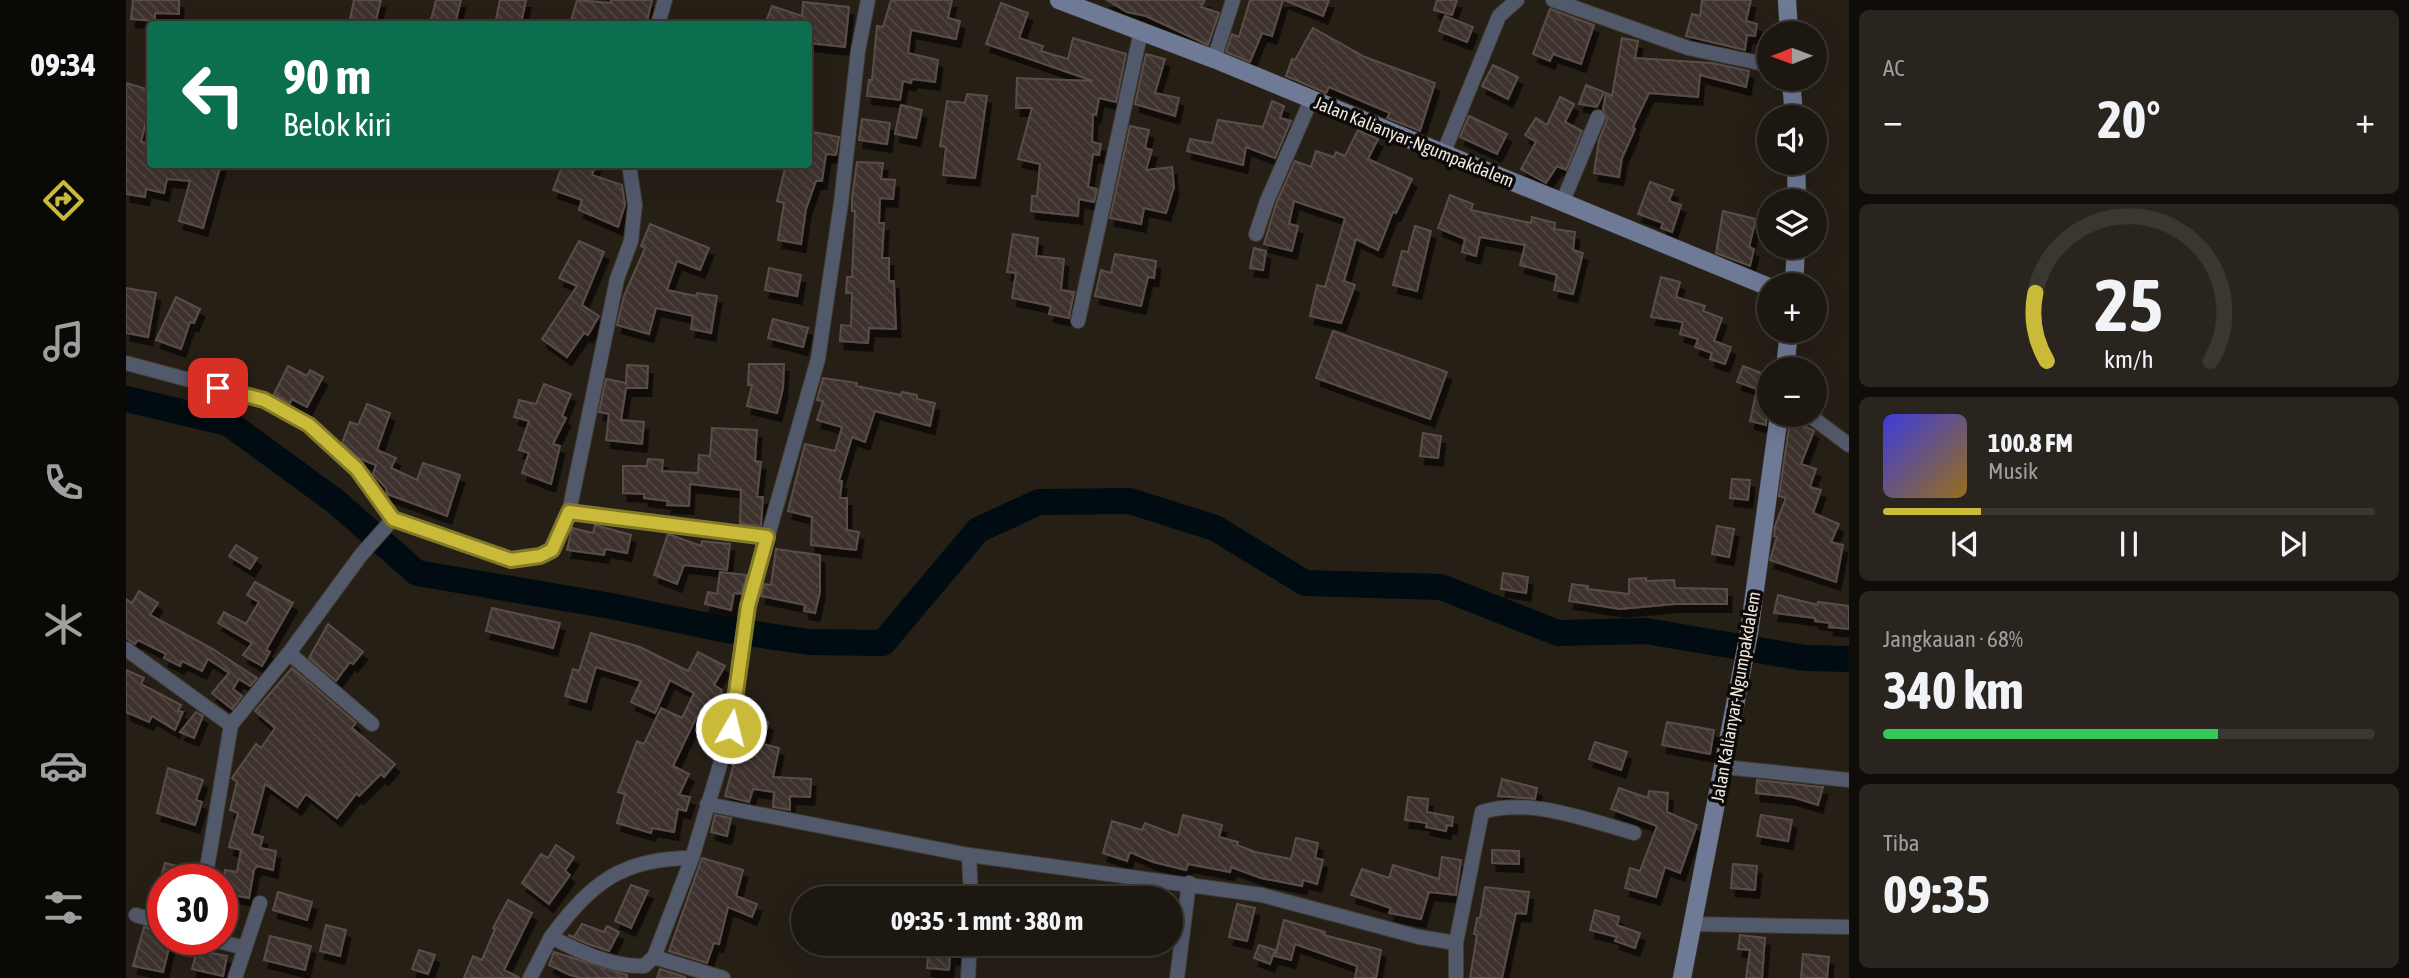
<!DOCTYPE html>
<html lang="id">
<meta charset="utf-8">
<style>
:root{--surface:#1c1710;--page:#29241e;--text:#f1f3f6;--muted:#a09f9f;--line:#3a3630;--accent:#caba3a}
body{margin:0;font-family:"Asap Condensed",sans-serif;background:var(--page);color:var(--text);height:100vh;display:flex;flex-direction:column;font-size:26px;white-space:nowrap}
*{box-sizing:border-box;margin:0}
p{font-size:23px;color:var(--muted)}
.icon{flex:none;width:38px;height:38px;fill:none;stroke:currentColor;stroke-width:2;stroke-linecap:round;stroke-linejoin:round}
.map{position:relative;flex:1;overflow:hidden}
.sheet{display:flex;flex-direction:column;gap:10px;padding:10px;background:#0f0d09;width:560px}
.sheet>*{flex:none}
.top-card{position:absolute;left:21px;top:21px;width:665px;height:147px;border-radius:7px;box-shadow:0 7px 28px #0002,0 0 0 2px var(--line);background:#0b6e4f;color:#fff;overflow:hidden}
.needle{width:46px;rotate:269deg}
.buttons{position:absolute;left:1631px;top:21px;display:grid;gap:14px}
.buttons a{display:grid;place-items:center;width:70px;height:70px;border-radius:50%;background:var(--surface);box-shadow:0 7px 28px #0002,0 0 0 2px var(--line);font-size:35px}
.speed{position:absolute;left:21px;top:864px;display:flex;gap:14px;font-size:35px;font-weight:700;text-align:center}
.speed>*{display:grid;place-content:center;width:91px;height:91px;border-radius:50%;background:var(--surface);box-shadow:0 7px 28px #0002,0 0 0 2px var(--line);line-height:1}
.speed .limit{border:10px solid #d22;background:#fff;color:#111}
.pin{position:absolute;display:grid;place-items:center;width:60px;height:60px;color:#fff;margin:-30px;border-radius:14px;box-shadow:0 4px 10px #0006}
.me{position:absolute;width:77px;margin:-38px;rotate:8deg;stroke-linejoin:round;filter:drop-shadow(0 0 5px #0008)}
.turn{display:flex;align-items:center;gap:24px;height:147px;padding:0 21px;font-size:32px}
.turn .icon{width:91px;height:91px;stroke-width:2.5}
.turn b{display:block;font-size:49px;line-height:60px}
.big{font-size:52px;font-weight:700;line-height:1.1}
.sheet .tile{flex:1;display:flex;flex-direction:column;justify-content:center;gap:10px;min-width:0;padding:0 24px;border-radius:10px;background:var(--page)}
.sheet .dial{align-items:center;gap:0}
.dial svg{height:182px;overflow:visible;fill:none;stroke:var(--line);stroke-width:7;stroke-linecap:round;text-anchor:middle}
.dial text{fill:var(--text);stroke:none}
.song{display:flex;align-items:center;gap:21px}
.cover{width:84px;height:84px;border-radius:10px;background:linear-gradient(135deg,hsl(240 70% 55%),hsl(40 70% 35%))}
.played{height:7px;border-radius:4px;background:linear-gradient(90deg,var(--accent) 20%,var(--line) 20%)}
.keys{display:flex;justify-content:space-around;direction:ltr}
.heat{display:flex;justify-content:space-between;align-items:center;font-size:38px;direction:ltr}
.charge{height:10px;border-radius:5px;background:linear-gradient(90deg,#34c759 68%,var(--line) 0)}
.trip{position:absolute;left:665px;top:886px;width:392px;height:70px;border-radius:35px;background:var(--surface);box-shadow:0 7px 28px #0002,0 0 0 2px var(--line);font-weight:700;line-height:70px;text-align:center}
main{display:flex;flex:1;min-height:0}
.menu{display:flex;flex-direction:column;width:126px;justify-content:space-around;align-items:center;background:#0b0906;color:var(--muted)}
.menu .icon{width:49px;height:49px}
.menu .active{color:var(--accent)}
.menu b{font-size:32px;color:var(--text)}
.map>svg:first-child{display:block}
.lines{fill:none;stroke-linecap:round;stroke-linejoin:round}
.river{stroke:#000c11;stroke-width:26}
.building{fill:url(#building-back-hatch);stroke:#5a4e49;stroke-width:2;filter:url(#shadow)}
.street-casing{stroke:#413b32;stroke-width:16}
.secondary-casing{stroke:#413b32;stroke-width:19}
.street{stroke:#52596b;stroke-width:14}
.secondary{stroke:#6f7a97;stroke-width:18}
.route-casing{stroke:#837926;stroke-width:18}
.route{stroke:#caba3a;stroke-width:12}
.labels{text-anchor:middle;stroke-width:7;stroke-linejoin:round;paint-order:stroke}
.street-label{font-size:18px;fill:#ece7e1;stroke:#0c0906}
</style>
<main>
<nav class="menu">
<b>09:34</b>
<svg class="icon active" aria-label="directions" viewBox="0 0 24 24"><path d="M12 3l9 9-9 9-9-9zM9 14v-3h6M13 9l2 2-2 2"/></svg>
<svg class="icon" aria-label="music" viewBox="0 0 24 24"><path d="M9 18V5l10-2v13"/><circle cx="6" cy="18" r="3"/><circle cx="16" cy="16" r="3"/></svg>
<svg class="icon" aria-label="phone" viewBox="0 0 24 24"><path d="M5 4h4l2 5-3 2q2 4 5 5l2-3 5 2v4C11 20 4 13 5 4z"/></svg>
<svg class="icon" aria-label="climate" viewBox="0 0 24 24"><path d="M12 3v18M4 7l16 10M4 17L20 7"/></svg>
<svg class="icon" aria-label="car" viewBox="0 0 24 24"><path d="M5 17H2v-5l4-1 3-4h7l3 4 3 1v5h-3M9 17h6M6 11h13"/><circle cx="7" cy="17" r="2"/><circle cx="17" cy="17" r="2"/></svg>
<svg class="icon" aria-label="filters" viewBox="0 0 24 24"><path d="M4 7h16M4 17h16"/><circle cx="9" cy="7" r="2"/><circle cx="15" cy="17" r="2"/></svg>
</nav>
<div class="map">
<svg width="1723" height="978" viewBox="0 0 1723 978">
<defs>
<pattern id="building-back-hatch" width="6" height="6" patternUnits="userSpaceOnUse" patternTransform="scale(1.75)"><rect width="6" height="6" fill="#3d322d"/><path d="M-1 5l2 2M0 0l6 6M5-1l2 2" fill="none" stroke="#504641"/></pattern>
<filter id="shadow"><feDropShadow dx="4.5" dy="8" stdDeviation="0" flood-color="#0009"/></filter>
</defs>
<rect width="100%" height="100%" fill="#251f16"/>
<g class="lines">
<path class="river" d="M0 399 102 423 209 501 291 573 485 606 601 630 683 642 757 643 852 530 913 502 1004 501 1089 528 1179 583 1315 587 1432 633 1520 631 1679 658 1723 659"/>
</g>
<g class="building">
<path d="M7 0H53V14L29 13V21L5 19Z"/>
<path d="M228 0H255L249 24H223Z"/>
<path d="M310 0H335L329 24H304Z"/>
<path d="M374 0H400L395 24H369Z"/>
<path d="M451 0 485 3V0H526L521 21 516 20 515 24H444Z"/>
<path d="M765 0H826L822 18 834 21 830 39 785 30 782 53 812 60 809 82 786 79 785 83 777 81 774 100 741 96 743 80H746L751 26 757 27Z"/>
<path d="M981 0H1079L1075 7 1093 13 1082 45 1020 16 1001 12Z"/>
<path d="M1124 0H1157L1146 36 1136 33 1124 62 1100 52 1106 34 1113 37Z"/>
<path d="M1158 0H1203L1197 16Z"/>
<path d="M1311 0H1331L1326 15 1308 10Z"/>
<path d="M1576 0H1625L1620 21 1631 24 1629 36 1621 35 1619 50 1560 36 1566 14 1574 16Z"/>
<path d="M677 2 723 7 719 47 682 43V24H639L646 6 676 16Z"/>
<path d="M875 3 902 13 893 38 917 46 915 51 942 59 947 38 1000 54 990 102 973 98 970 115 967 114 966 142 975 144 973 155 967 154 962 187 971 189 968 202 953 199 952 216 905 211 906 196H911L914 164 892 159 906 108H890L891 78 967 81 860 44Z"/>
<path d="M1424 9 1468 25 1455 64 1427 54 1424 61 1407 54Z"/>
<path d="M1319 16 1347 27 1341 42 1313 31Z"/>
<path d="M1187 28 1239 57 1309 83 1294 131 1261 118 1264 113 1203 87 1200 93 1160 76 1166 59 1169 60Z"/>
<path d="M1496 38 1512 41 1509 58 1586 63 1623 71 1620 87 1574 75 1572 97 1523 93 1507 127 1509 129 1496 158 1493 177 1468 173 1473 140 1481 120 1477 109 1480 93 1486 96Z"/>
<path d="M1020 54 1039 59 1029 93 1053 98 1049 116 1009 104Z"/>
<path d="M1367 65 1392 77 1382 99 1356 86Z"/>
<path d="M0 83 24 90V106L15 142 24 143V164H95L77 228 53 221 64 181 41 179 38 193 20 189 19 197 0 194Z"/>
<path d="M1460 85 1478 92 1471 107 1453 104Z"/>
<path d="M841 94 861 96 849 178 817 175 820 147 814 146 821 101 839 103Z"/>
<path d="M1434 97 1448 104 1439 122 1456 131 1440 170 1431 166 1420 183 1395 169 1410 142 1399 135 1410 118 1421 125Z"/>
<path d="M1146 101 1158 106 1154 118 1165 121 1149 158 1120 147 1117 165 1061 151 1064 139 1086 143 1092 120 1137 127Z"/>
<path d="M775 105 796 110 790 138 769 134Z"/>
<path d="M1343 116 1381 134 1371 154 1334 137Z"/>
<path d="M736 119 764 123 761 144 733 140Z"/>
<path d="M1004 126 1023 130 1019 148 1026 150 1020 170 1046 167 1048 187 1040 213 1018 208 1015 224 984 218Z"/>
<path d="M1232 130 1252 139 1242 159 1286 179 1270 213 1267 212 1252 250 1230 239 1218 281 1229 285 1215 323 1184 316 1191 285 1199 287 1219 218 1168 201 1163 224 1172 226 1166 251 1138 244 1150 204 1169 161 1185 167 1190 151 1208 157 1210 152 1219 156Z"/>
<path d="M682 131 713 137 710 155 700 154 696 181H690L680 209 675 244 652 240 658 203 651 201 660 164H682Z"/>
<path d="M731 162 757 163 755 179 769 180 767 199 754 198 753 223H758L756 258H763V281H768L770 329 743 328 742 343 714 341 715 325 725 326 726 293H720L721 277H726L729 211H726V198Z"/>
<path d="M437 164H470L466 175 496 185 499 205 492 227 453 210 456 200 427 190Z"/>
<path d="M1524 182 1547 190 1543 201 1555 205 1546 232 1535 228 1537 223 1512 214Z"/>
<path d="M1324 195 1347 204 1345 210 1405 223 1406 217 1429 223 1428 229 1449 232 1447 250 1457 253 1447 294 1428 290 1431 275 1394 265 1399 245 1354 237 1350 256 1336 252 1339 239 1312 228Z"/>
<path d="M1597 211 1630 219 1623 247 1628 249 1624 266 1590 253Z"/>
<path d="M524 224 583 248 574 270 551 261 541 290 570 296 571 293 591 296 585 333 565 329 567 316 530 308 523 334 491 325 498 296 519 248 515 246Z"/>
<path d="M1289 226 1305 231 1291 291 1267 285 1276 251 1282 252Z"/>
<path d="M887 234 912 238 910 256 938 259 935 290 948 292 943 318 923 314 925 306 886 298 890 273 881 272Z"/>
<path d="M453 241 478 252 456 305 473 316 462 335 458 333 441 357 416 339 451 286 433 278Z"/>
<path d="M1128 248 1140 251 1137 270 1124 268Z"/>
<path d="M989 254 1030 261 1028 278 1022 277 1015 306 969 296 975 270 985 273Z"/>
<path d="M643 268 675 275 671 296 639 290Z"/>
<path d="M1535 277 1554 282 1550 297 1579 306 1577 311 1596 318 1588 341 1605 347 1599 364 1584 359 1586 353 1569 347 1572 339 1554 334 1557 322 1525 317Z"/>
<path d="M0 288 30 293 22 337 0 333Z"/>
<path d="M50 297 74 309 68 323 64 322 55 349 30 340Z"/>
<path d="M647 319 682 328 677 347 642 338Z"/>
<path d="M1207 331 1321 372 1304 419 1190 378Z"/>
<path d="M623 364H658L657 388 651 413 621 406 626 385H622Z"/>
<path d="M501 365 522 366 521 388H500L495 420 518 422 516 444 480 440 483 414 473 412 480 379 500 383Z"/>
<path d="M162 366 181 376 184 370 197 377 181 407 166 399 164 403 148 394Z"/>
<path d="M1617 366 1643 376 1640 425 1624 421 1631 389 1611 382Z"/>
<path d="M697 378 731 383 730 386 775 395 776 392 791 395V399L809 403 804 426 749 411 739 442 726 437 713 481H716L714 498H721V530L733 532 730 550 685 545 686 517 662 511 679 444 709 451 716 427 691 420 697 401 691 400Z"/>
<path d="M418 384 445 394 436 416 440 418 427 444 434 446 425 484 396 473 403 453 393 450 403 421 388 417 393 400 410 404Z"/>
<path d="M241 404 264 413 251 450 270 458 265 468 291 480 297 463 334 475 321 516 261 494 260 488 247 474 250 465 234 459 216 443 224 422 232 425Z"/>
<path d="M1668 421 1688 431 1675 464 1690 469 1684 487 1695 490 1687 513 1713 524 1705 542 1717 545 1710 582 1644 560 1651 537 1648 536 1649 526 1660 498 1653 496 1663 427Z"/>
<path d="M586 428 631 430 629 461 635 462 631 497H637L635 526 614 524 615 490 564 484 563 506 541 505 542 501 518 498V494L497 493V466H521L522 459 537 460 536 471 572 473 573 455 584 456Z"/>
<path d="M1297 433 1315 436 1312 458 1294 456Z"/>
<path d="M1606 479 1624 480 1622 500 1604 498Z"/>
<path d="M469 525 505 535 501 553 479 549 478 555 441 550 446 528 467 533Z"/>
<path d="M1591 526 1608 529 1603 557 1586 554Z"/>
<path d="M542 534 575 546 576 541 604 544 601 570 558 565 551 584 528 575Z"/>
<path d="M110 545 131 558 124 569 103 556Z"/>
<path d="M650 549 694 555V592L689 613 678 611 679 605 635 596 638 584 645 585Z"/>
<path d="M594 572 621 575 615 594 608 593 605 610 579 604 582 592 591 594Z"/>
<path d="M1377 573 1402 577 1400 593 1375 589Z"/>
<path d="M1520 578V581L1548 580 1549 588 1601 589V604H1549L1494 609 1443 601 1446 584 1462 586 1461 589 1503 594V579Z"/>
<path d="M129 582 167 603 140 650 144 652 136 666 117 655 126 643 92 623 98 612 120 624 133 602 121 595Z"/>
<path d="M13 591 32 603 24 615 87 649 131 678 124 686 113 679 107 689 116 696 106 709 86 693 103 673 82 659 76 671 56 661 54 666 38 658 40 654 12 640 9 644 0 638V599L6 603Z"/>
<path d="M1652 595 1692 605V602L1723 606V629L1703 627 1704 623 1689 621V618L1648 613Z"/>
<path d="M366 608 434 623 427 648 360 631Z"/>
<path d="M202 624 237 652 227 664 224 662 210 681 183 658Z"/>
<path d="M465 633 514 647 562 671 572 652 599 666 588 685 596 690 589 702 586 701 577 721 570 718 547 766 563 774 553 795 564 797 560 811 552 809 548 832 526 828 525 833 491 823 499 794 492 792 511 741 518 744 535 708 556 718 568 693 544 680 529 713 505 702 515 681 470 667 460 702 439 696 447 669 453 671Z"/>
<path d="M166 668 230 723 226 728 269 764 258 777 255 774 233 796 231 793 211 818 180 794 171 807 139 784 126 834 137 837 134 848 150 851 147 870 131 866 128 870 123 898 96 893 99 870 111 872 115 850 103 847 112 813 104 810 111 782 106 778 130 744 135 748 149 728 129 711Z"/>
<path d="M0 670 18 678 15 684 55 705 52 711 57 712 49 730 26 716 23 722 0 712Z"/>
<path d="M70 712 77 716 68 738 54 732Z"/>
<path d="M628 719 642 722 637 744 653 748 647 777 685 779 684 797 664 796V810L647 807 648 792 627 789 623 802 599 796 611 752 615 753 619 741 623 742Z"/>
<path d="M1541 722 1588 730 1584 754 1536 745Z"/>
<path d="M1469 742 1501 752 1495 770 1463 759Z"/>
<path d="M42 768 77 780 70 800 76 802 69 825 31 813Z"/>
<path d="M1376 779 1411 788 1409 799 1372 796Z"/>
<path d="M1631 780 1695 787H1697L1692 805 1666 797 1630 793Z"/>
<path d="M1493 788 1522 798 1523 791 1542 793 1541 812 1571 825 1554 873 1539 867 1530 897 1499 888 1504 868 1514 871 1531 826 1485 809Z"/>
<path d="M1282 797 1302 799 1301 812 1327 817 1326 826 1321 825 1320 831 1300 827 1301 823 1279 820Z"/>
<path d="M589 815 605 818 601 836 585 832Z"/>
<path d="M1057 815 1096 825 1093 837 1112 842 1111 845 1129 852 1165 859 1170 838 1192 843 1189 858 1197 860 1191 884 1177 880 1176 886 1135 878 1105 867 1104 872 1062 864 1060 870 1027 862 1004 852 1001 861 977 853 986 821 1016 830 1019 823 1052 836Z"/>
<path d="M1635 815 1666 820 1662 841 1631 836Z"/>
<path d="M430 845 448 857 439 871 444 875 423 904 396 883 415 854 422 858Z"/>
<path d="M1366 850 1393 851V864L1366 863Z"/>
<path d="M1316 857 1335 860 1330 895 1303 892 1295 919 1263 913 1265 908 1225 895 1236 869 1263 878 1267 865 1313 879Z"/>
<path d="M576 858 617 870 610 896 631 904 626 917 602 907 593 944 588 943 581 963 543 951Z"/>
<path d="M39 863 66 870 63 880H34Z"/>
<path d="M1607 864 1631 866 1629 890 1605 888Z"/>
<path d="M505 885 522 891 505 928 489 921Z"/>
<path d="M950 885V898H933V886Z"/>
<path d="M1359 887 1403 892 1400 914 1390 913 1376 978H1344L1351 935 1348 934 1351 918H1354Z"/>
<path d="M152 892 186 902 181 920 147 910Z"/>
<path d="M382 900 406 913 378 970 394 978H338L347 956 356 960 369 929 367 928Z"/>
<path d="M1111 904 1129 908 1121 941 1103 937Z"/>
<path d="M1469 910 1493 917 1491 925 1514 933 1509 948 1489 941 1491 937 1464 930Z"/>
<path d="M1158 920 1199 932 1198 935 1255 950 1250 978H1229L1231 966 1169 944 1165 960 1149 956Z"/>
<path d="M456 924 478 932 481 926 493 932 483 951 462 944 442 935 448 937Z"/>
<path d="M200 925 220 930 214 956 194 951Z"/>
<path d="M18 927 37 932V940H45L37 972 7 966Z"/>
<path d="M1614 935 1639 938 1636 978H1620L1624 950 1612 949Z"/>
<path d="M144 936 185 946 179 970 138 960Z"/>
<path d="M812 943H832L829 957 824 956 823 970 801 968 802 956H809Z"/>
<path d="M1133 945 1149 950 1144 964 1128 958Z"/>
<path d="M71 950 101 956 97 976 66 969Z"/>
<path d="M293 950 309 955 302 974 286 969Z"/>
<path d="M428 952 501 975V978H455L444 975 423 965Z"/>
<path d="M1677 954 1703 957 1701 978H1675Z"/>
<path d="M534 969 559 977V978H531Z"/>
</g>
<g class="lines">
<g class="street-casing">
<g id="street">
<path d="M1427 0 1562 48 1643 65"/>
<path d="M532 24 539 0"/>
<path d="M1088 59 1107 0"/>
<path d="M1317 154 1373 16 1391 0"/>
<path d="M1436 203 1472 117"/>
<path d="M1130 234 1141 201 1185 100"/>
<path d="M952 321 1015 31"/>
<path d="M0 363 138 400 183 425 231 469 267 519 385 560 414 556 426 550 443 512 491 279 505 241 509 205 503 164"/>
<path d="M1683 415 1723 445"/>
<path d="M443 512 641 537"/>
<path d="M0 649 105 725 163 653 235 555 267 519"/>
<path d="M163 653 246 724"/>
<path d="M1598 767 1723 780"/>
<path d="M581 804 843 855 1136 895 1293 937 1330 943V978"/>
<path d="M843 855 845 898"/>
<path d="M79 880 105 725"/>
<path d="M10 915 37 923"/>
<path d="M1566 924 1723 927"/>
<path d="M425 937C465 883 496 858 566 858"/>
<path d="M88 940 119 948"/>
<path d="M1330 943 1356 812C1403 797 1462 820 1508 833"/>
<path d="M528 957 597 978"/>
<path d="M109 978 134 903"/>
<path d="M404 978 425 937C452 951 486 967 518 966L528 957 566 858 605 728 622 606 692 359 715 203 732 51 742 0"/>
<path d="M842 978 844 943"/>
<path d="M1051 978 1063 883"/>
</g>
</g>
<g class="secondary-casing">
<g id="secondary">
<path d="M933 0 1088 59 1643 287"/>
<path d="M1661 0 1663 33"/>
<path d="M1665 79 1668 117"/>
<path d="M1670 163 1671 201"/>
<path d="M1668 285 1670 247"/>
<path d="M1659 369 1663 331"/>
<path d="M1556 978 1623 633 1653 415"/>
</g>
</g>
<use href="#street" class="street"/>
<use href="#secondary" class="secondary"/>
</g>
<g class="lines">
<g class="route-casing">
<path id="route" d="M92 388 138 400 183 425 231 469 267 519 385 560 414 556 426 550 443 512 641 537 622 606 605 728"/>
</g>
<use href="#route" class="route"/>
</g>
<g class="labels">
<g class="street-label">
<text transform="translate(1288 142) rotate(22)" y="6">Jalan Kalianyar-Ngumpakdalem</text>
<text transform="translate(1610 697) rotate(-80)" y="6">Jalan Kalianyar-Ngumpakdalem</text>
</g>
</g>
</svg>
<div class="buttons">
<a><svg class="needle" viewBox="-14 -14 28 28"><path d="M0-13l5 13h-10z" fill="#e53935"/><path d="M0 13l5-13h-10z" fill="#a09f9f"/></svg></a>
<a><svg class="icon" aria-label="sound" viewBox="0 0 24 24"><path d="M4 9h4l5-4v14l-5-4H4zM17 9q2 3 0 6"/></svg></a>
<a><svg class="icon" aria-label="layers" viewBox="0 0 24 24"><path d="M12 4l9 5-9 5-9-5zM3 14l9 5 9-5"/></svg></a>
<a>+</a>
<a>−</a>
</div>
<div class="speed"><div class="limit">30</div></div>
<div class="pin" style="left:92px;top:388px;background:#d93025"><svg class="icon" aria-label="arrive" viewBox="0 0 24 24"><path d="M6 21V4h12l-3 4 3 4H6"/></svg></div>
<svg class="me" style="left:605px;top:728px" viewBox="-20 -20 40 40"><circle r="17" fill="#caba3a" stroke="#fff" stroke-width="3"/><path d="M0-11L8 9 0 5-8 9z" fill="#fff"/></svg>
<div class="trip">09:35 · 1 mnt · 380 m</div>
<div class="top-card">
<div class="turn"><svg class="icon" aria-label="left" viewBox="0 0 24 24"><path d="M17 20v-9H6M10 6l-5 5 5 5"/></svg><div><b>90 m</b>Belok kiri</div></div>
</div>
</div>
<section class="sheet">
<div class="tile"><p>AC</p>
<div class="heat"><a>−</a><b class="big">20°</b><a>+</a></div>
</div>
<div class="tile dial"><svg viewBox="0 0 100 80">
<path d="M14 69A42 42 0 1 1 86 69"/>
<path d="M14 69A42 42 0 0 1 9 39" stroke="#caba3a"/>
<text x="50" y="56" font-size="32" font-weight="700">25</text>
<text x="50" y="72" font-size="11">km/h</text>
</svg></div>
<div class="tile">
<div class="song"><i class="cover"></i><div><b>100.8 FM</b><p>Musik</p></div></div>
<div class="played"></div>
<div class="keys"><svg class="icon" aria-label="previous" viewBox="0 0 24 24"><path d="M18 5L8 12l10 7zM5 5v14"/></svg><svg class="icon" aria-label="pause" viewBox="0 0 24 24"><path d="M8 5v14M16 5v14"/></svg><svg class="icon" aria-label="next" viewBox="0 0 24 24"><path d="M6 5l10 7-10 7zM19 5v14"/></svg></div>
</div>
<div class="tile"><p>Jangkauan · 68%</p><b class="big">340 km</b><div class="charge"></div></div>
<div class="tile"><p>Tiba</p><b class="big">09:35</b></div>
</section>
</main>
